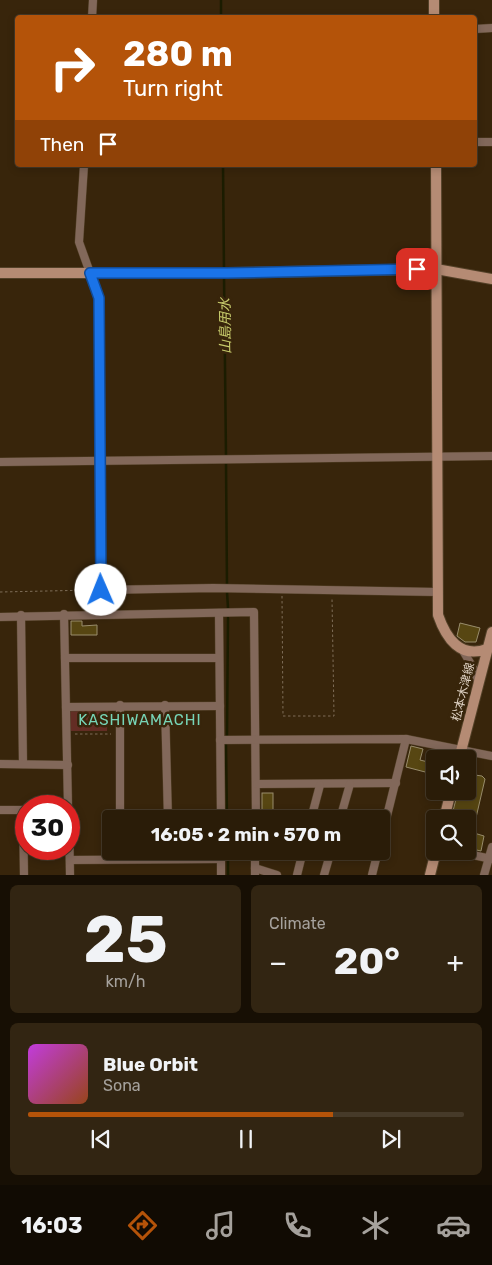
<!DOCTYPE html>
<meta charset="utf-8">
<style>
:root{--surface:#2a1c08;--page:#322512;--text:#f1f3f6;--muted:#a5a19c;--line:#463a29;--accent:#b45309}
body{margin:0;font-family:Rubik,"Noto Sans JP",sans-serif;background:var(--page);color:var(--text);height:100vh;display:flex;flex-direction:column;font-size:19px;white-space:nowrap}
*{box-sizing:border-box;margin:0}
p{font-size:16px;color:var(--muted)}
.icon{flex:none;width:28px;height:28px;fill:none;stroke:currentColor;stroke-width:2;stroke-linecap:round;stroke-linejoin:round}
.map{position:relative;height:875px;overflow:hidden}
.sheet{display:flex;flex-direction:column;gap:10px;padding:10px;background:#170f04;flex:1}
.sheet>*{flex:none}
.guide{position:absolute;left:15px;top:15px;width:462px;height:152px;border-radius:5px;box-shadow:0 2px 8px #0003,0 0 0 1px var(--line);background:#b45309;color:#fff;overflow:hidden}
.controls{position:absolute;left:426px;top:750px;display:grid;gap:10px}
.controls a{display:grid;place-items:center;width:50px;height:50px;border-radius:5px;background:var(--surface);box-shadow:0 2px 8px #0003,0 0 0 1px var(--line);font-size:25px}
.speed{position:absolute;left:15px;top:795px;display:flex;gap:10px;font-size:25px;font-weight:700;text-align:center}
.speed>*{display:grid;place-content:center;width:65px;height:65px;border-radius:50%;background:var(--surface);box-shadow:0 2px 8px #0003,0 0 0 1px var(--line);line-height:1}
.speed .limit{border:8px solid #d22;background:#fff;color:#111}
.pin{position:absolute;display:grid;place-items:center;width:42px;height:42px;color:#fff;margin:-21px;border-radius:10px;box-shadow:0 2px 8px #0006}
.me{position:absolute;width:55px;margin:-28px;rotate:359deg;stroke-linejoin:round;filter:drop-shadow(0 0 4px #0008)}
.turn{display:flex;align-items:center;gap:18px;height:105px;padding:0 25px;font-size:22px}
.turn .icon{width:65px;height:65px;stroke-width:2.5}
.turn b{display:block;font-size:35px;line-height:42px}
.then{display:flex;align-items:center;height:48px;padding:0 25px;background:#0003;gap:10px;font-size:19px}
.big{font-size:38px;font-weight:700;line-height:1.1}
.sheet .widget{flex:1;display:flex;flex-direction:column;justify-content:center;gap:8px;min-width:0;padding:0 18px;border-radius:8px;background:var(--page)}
.sheet .dial{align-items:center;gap:0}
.dial b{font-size:65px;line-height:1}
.song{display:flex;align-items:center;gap:15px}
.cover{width:60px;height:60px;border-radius:8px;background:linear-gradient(135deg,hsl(290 70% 55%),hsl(20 70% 35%))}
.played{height:5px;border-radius:2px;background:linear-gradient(90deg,var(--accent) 70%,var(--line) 70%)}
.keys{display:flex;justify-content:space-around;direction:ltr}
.heat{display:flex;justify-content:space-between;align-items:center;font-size:28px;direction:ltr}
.sheet .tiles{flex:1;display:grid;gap:10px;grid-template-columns:1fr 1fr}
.widget:last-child{grid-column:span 2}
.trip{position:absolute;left:102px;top:810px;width:288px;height:50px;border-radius:5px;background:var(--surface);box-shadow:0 2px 8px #0003,0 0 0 1px var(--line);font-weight:700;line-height:50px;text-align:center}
.dock{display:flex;height:80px;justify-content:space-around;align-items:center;background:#110b03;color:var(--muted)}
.dock .icon{width:35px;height:35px}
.dock .on{color:var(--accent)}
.dock b{font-size:22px;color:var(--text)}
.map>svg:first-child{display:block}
.green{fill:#632d24}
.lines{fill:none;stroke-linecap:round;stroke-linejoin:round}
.stream{stroke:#1b1c00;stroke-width:2.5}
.building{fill:#574612;stroke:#998d6c}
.street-casing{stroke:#534128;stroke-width:9}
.secondary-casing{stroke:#534128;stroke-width:12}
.path{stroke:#7e6d58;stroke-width:1;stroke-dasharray:2.5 2.5;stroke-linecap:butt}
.street{stroke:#82685a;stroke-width:8}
.secondary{stroke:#b58b74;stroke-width:10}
.route-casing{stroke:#114b97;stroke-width:12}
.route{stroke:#1a73e8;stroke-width:9}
.labels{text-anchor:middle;stroke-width:5;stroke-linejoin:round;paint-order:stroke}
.street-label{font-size:12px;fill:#ded1c3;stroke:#38250b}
.water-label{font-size:14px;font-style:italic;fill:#c8cc6c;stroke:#38250b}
.quarter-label{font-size:15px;letter-spacing:1px;fill:#77d5b7;stroke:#38250b}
</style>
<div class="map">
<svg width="492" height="875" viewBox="0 0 492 875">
<rect width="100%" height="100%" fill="#38250b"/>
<path class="green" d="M70 710H108L107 731H70Z"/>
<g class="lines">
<g class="stream">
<path d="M221 0V18"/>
<path d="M223 165 224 271"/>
<path d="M224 276 226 456"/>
<path d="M226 463 227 586"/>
<path d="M227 592 228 608"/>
<path d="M227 735 228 618"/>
<path d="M226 744 227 819"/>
<path d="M228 851V875"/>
</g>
</g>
<g class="building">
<path d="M71 621H82V626L97 625V635H71Z"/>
<path d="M460 623 480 628 476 642H465L457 636Z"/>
<path d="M411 746 423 749 420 760 428 762 427 765 431 766 429 773 406 767Z"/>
<path d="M468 774 482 776 485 779 475 822 468 820 469 815 453 811 458 791H468Z"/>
<rect x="262" y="793" width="11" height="26"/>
<path d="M474 833 484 836 481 851 468 848V834Z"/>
<rect x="263" y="851" width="26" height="8"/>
</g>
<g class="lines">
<g class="street-casing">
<g id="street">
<path d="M92 18 93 0"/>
<path d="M475 29 492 28"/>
<path d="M475 142H492"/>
<path d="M84 165 79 242 99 298 101 590 213 588 437 592"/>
<path d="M0 462 492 456"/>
<path d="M219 613 221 819"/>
<path d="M64 614 68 806"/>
<path d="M21 615 23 764"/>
<path d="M0 617 254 612 256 819"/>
<path d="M463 651 474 669 478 683"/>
<path d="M65 658H219"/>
<path d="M165 705 168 819"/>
<path d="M66 707 220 706"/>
<path d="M220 740 406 739 492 756"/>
<path d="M0 764 68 765"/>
<path d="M257 784 396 783"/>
<path d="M0 810H26"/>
<path d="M23 810 24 875"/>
<path d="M69 818 70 875"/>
<path d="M120 819V705"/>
<path d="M311 819 320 785"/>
<path d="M340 819 350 784"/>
<path d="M381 840 406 739"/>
<path d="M221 851V875"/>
<path d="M454 851 492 859"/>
<path d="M70 860 221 859"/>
<path d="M255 868 277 875"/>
<path d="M255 875V851"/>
<path d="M297 875 303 851"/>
<path d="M324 875 331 851"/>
<path d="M372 875 378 851"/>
<path d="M484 875 492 847"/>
</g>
</g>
<g class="secondary-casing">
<g id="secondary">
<path d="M434 0V18"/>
<path d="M436 165 438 615C446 638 460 659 487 649"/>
<path d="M0 273H227L436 269 492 279"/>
<path d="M459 759 492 632"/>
<path d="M444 819 451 791"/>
<path d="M430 875 436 851"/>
</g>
</g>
<g class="path">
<path d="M0 592 94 590"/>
<path d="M282 596 283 716H334L332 598"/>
<path d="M75 734H111"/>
</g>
<use href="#street" class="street"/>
<use href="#secondary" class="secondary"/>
</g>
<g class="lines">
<g class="route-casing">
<path id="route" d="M101 590 99 298 90 273H227L417 269"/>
</g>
<use href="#route" class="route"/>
</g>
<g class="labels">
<g class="street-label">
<text transform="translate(463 692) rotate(-76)" y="4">松本木津線</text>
</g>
<g class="water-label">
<text transform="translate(225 326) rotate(-91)" y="5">山島用水</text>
</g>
<g class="quarter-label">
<text x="140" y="725">KASHIWAMACHI</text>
</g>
</g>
</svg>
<div class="controls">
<a><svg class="icon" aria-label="sound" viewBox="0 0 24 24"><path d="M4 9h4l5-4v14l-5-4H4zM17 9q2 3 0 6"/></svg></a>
<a><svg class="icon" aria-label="search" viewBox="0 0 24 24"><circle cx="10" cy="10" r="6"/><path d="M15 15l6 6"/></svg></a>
</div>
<div class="speed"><div class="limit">30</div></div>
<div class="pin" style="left:417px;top:269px;background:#d93025"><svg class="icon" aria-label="arrive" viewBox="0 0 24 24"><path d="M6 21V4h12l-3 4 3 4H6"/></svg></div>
<svg class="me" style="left:101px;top:590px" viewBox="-20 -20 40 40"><circle r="19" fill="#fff"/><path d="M0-13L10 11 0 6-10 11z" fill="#1a73e8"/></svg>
<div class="trip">16:05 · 2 min · 570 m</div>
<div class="guide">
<div class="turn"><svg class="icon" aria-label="right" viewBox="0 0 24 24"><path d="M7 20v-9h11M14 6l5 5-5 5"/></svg><div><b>280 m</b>Turn right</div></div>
<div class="then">Then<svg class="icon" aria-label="arrive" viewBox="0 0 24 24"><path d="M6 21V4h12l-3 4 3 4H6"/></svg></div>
</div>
</div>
<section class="sheet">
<div class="tiles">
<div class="widget dial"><b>25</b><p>km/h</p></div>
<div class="widget"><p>Climate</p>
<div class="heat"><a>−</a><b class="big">20°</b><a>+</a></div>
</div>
<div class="widget">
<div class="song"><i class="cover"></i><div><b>Blue Orbit</b><p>Sona</p></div></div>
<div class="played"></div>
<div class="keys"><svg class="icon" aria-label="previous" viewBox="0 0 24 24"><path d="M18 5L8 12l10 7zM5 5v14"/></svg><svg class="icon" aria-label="pause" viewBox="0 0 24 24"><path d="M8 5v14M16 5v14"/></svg><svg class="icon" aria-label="next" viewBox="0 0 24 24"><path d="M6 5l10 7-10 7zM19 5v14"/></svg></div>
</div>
</div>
</section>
<nav class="dock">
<b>16:03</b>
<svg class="icon on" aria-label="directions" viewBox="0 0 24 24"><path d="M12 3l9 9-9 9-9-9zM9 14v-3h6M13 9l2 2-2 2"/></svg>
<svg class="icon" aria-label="music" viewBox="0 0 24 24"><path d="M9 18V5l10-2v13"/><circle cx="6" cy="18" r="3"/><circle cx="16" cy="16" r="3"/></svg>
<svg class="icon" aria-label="phone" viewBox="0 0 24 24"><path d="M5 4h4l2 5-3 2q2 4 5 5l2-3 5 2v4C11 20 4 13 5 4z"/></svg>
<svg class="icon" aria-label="climate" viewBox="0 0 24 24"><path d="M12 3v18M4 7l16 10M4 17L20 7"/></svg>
<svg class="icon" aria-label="car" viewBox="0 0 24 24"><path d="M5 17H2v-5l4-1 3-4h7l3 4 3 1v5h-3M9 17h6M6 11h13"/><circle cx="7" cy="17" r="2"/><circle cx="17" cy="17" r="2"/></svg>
</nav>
